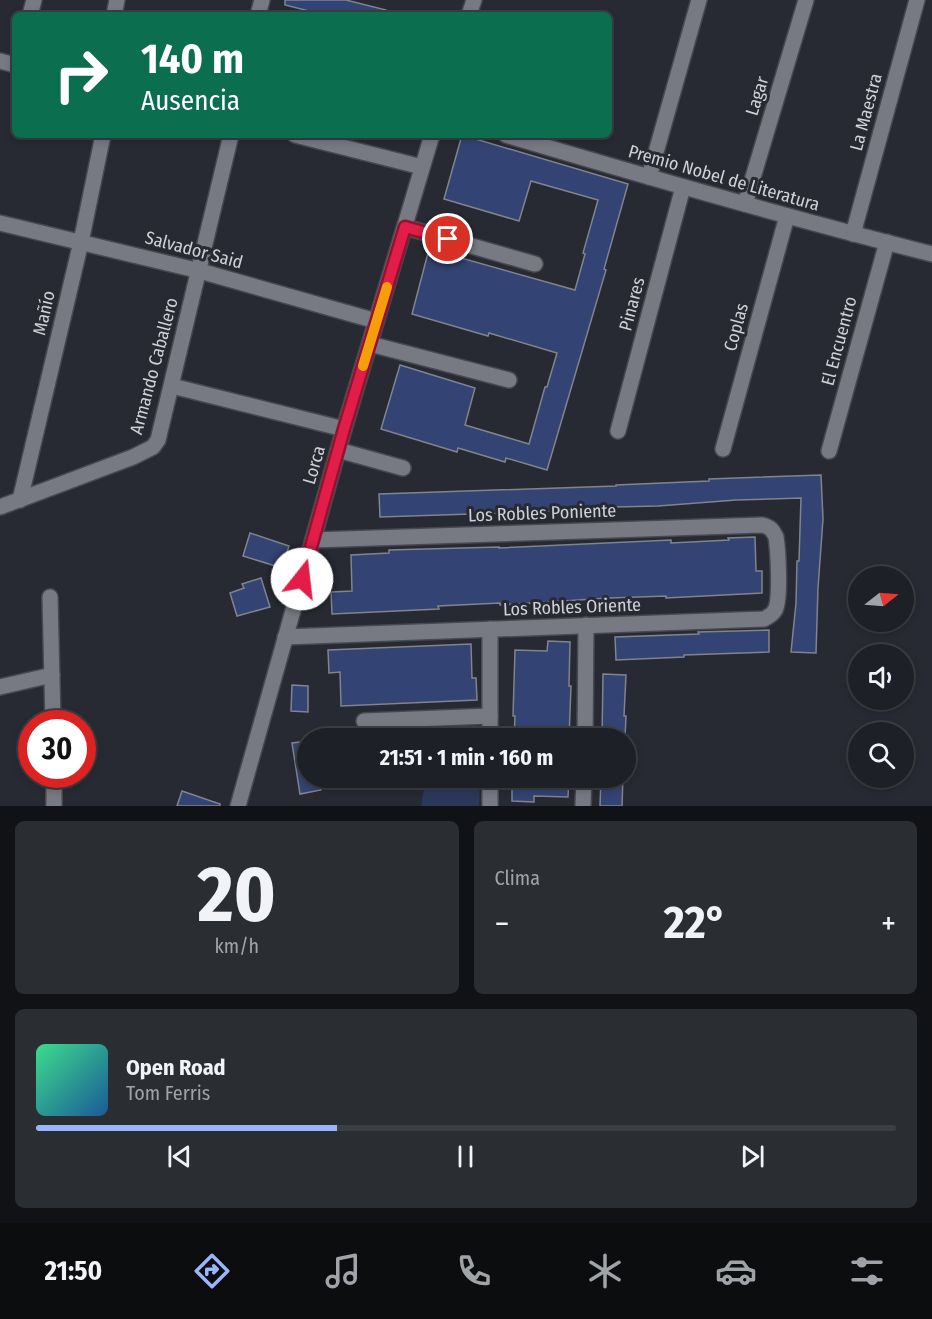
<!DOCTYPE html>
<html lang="es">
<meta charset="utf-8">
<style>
:root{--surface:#1d2026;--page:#2a2d32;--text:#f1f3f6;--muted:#a0a3a7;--line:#3b3e43;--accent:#9bb5fd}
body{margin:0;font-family:"Fira Sans Condensed",sans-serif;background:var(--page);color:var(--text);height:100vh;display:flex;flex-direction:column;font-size:22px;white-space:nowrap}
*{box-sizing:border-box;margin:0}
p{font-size:20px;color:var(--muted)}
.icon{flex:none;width:33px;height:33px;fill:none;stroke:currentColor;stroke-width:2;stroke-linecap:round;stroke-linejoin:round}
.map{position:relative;height:806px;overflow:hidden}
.panel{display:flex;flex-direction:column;gap:15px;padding:15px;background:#101215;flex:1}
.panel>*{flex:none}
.hud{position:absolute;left:12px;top:12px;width:600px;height:126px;border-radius:9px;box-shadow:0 3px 9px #0003,0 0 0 2px var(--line);background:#0b6e4f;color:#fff;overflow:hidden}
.needle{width:39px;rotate:73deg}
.fabs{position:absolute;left:848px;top:566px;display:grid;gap:12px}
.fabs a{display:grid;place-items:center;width:66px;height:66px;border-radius:50%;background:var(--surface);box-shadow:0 3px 9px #0003,0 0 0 2px var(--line);font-size:30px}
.speed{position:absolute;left:18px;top:710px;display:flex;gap:12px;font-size:30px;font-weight:700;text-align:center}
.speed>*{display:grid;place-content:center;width:78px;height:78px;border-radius:50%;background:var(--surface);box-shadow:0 3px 9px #0003,0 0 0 2px var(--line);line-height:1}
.speed .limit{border:9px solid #d22;background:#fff;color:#111}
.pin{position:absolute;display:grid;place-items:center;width:51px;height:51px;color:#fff;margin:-26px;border:3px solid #fff;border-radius:50%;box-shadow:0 2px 6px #0007}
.me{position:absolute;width:66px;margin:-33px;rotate:16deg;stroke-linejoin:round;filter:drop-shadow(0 0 4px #0008)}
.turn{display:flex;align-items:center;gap:21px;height:126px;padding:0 30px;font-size:27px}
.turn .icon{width:78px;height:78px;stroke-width:2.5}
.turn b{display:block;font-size:42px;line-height:51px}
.big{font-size:45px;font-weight:700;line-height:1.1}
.panel .widget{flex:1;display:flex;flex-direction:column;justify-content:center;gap:9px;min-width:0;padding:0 21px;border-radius:9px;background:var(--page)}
.panel .dial{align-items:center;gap:0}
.dial b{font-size:78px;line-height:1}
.song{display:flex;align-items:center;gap:18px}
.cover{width:72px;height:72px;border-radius:9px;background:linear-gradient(135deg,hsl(150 70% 55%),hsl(210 70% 35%))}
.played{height:6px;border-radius:3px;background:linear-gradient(90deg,var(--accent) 35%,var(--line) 35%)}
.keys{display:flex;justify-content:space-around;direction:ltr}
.heat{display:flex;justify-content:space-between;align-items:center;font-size:33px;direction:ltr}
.panel .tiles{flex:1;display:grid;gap:15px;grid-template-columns:1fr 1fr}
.widget:last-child{grid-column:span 2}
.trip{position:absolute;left:297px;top:728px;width:339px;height:60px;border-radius:30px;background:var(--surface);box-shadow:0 3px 9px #0003,0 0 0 2px var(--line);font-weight:700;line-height:60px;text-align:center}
.dock{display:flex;height:96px;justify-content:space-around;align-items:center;background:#0c0d0f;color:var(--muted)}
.dock .icon{width:42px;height:42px}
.dock .on{color:var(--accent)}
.dock b{font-size:27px;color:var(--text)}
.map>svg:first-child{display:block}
.green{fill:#2c385b}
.building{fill:#334373;stroke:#80848d;stroke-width:1.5}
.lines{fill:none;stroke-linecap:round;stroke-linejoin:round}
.minor-casing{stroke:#45484e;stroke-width:18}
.minor{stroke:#777a83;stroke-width:15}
.route-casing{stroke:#92132f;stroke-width:15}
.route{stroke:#e11d48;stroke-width:10}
.slow{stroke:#f59e0b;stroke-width:10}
.labels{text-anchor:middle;stroke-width:6;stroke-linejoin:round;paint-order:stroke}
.street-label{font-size:18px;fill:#cfd1d6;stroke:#272a32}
</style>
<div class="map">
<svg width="932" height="806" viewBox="0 0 932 806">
<rect width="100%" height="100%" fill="#272a32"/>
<path class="green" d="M426 777H480L479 806H421Z"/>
<g class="building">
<path d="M285 0H346L386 10 385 15H325L285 5Z"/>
<path d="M462 135 628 184 604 269 606 270 547 470 506 458 505 462 458 448 457 452 381 429 400 365 475 388 465 425 529 444 545 387H547L557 353 489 333 488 336 412 314 429 249 575 290 585 254 583 253 598 200 531 181 519 221 444 199Z"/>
<path d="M821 475 823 519 818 588 816 653 791 652 796 603 797 561H799L801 498 736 500 658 506 571 508V510L531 512 380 517 379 494 616 486V485L709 481V479Z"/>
<path d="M250 533 289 546 282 568 243 556Z"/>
<path d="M755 537 756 571H762V593L666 598V596L610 598 500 605V603L438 606 439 609 332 614 331 592 352 591 351 555 389 553V550L499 547V548L671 540V543L729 540 728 538Z"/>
<path d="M261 578 270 607 237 616 230 593 244 588 242 584Z"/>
<path d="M769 630V652L684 655V657L616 660 615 637 699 634 698 632Z"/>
<path d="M548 641 570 642 569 686H571L569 738H514L515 716H513L515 650 547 651Z"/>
<path d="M471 644 472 678H476L477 700 341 706 340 672 329 673 328 650Z"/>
<path d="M603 674 626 675 624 716H626L625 738H602Z"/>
<path d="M292 685 308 686V712L291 711Z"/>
<path d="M308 741V777H319L321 790 300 794 292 743Z"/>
<path d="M512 777H569L568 797 534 796V802L512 801Z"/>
<path d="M601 777H623L622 806H600Z"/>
<path d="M182 791 220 804V806H177Z"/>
</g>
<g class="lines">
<g class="minor-casing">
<g id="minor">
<path d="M30 15 34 0"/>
<path d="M114 15 117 0"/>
<path d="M258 15 262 0"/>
<path d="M469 15 474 0"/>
<path d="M0 61 15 65"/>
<path d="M295 135 422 167"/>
<path d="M506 135C647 177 789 218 932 254"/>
<path d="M649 177 699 0"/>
<path d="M745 204 806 0"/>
<path d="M0 223 200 271 376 321"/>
<path d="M405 227 535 264"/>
<path d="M853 234 917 0"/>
<path d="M370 344 509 380"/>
<path d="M172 386 344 429"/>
<path d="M618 431 683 187"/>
<path d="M723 449 787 216"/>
<path d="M338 450 403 468"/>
<path d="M829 451 887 242"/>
<path d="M20 500 81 242 103 135"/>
<path d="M0 507 133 457 153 447 158 440 231 135"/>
<path d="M50 597 53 723"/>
<path d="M490 629V738"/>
<path d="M285 637 764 619C768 617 773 614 775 610 781 600 778 550 776 537 772 529 770 527 762 525L313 540"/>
<path d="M0 687 52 675"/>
<path d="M364 721 490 716"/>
<path d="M585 738 586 625"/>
<path d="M54 774V806"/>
<path d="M490 777V806"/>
<path d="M238 806 344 429 432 135"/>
<path d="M583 806 584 777"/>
</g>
</g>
<use href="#minor" class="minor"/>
</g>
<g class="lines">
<g class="route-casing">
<path id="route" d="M302 579 344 429 405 227 448 239"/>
</g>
<use href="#route" class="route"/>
<path class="slow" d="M363 366 387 287"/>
</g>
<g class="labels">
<g class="street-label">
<text transform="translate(757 96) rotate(-73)" y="6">Lagar</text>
<text transform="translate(866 112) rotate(-75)" y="6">La Maestra</text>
<text transform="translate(724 178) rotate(16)" y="6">Premio Nobel de Literatura</text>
<text transform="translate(194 250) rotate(15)" y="6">Salvador Said</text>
<text transform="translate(632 304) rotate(-75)" y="6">Pinares</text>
<text transform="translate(44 313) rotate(-77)" y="6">Mañío</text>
<text transform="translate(736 327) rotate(-75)" y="6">Coplas</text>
<text transform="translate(839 341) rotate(-75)" y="6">El Encuentro</text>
<text transform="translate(154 366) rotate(-75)" y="6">Armando Caballero</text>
<text transform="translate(314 465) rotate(-74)" y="6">Lorca</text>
<text transform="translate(542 513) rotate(-2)" y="6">Los Robles Poniente</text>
<text transform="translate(572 607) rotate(-2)" y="6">Los Robles Oriente</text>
</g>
</g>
</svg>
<div class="fabs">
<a><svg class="needle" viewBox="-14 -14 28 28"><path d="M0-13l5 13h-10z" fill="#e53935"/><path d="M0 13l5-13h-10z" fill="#a0a3a7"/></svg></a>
<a><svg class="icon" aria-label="sound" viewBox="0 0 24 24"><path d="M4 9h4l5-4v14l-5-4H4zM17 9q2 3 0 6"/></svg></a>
<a><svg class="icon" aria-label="search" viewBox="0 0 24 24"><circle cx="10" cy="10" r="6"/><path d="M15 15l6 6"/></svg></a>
</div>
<div class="speed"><div class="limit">30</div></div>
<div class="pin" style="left:448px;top:239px;background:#d93025"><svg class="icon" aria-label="arrive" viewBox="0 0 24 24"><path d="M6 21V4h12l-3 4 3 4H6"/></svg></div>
<svg class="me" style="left:302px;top:579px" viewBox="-20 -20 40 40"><circle r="19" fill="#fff"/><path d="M0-13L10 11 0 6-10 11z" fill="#e11d48"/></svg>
<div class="trip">21:51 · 1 min · 160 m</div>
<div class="hud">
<div class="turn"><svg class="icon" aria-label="right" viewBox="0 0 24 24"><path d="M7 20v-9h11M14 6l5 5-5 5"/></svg><div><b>140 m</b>Ausencia</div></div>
</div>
</div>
<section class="panel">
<div class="tiles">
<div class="widget dial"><b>20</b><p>km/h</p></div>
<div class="widget"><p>Clima</p>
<div class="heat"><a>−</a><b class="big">22°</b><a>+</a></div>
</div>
<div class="widget">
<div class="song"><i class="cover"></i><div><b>Open Road</b><p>Tom Ferris</p></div></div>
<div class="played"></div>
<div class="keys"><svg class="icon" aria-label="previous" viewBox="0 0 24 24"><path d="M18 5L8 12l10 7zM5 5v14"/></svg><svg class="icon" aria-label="pause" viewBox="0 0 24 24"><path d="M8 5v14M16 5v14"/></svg><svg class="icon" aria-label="next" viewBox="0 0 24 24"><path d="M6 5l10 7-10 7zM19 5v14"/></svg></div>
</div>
</div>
</section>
<nav class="dock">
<b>21:50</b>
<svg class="icon on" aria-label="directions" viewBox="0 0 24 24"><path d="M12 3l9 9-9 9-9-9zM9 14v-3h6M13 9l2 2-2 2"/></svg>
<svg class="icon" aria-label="music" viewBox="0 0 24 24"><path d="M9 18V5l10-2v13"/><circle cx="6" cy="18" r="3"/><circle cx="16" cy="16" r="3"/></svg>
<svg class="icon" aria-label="phone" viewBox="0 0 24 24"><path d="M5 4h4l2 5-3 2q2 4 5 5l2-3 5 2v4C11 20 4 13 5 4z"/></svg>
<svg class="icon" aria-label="climate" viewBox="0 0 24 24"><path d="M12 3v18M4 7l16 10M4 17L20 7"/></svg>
<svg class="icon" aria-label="car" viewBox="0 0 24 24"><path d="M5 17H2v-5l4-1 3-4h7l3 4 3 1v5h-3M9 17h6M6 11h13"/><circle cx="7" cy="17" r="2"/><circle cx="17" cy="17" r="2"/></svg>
<svg class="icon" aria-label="filters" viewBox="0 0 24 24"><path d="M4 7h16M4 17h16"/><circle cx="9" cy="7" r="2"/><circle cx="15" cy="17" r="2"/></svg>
</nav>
